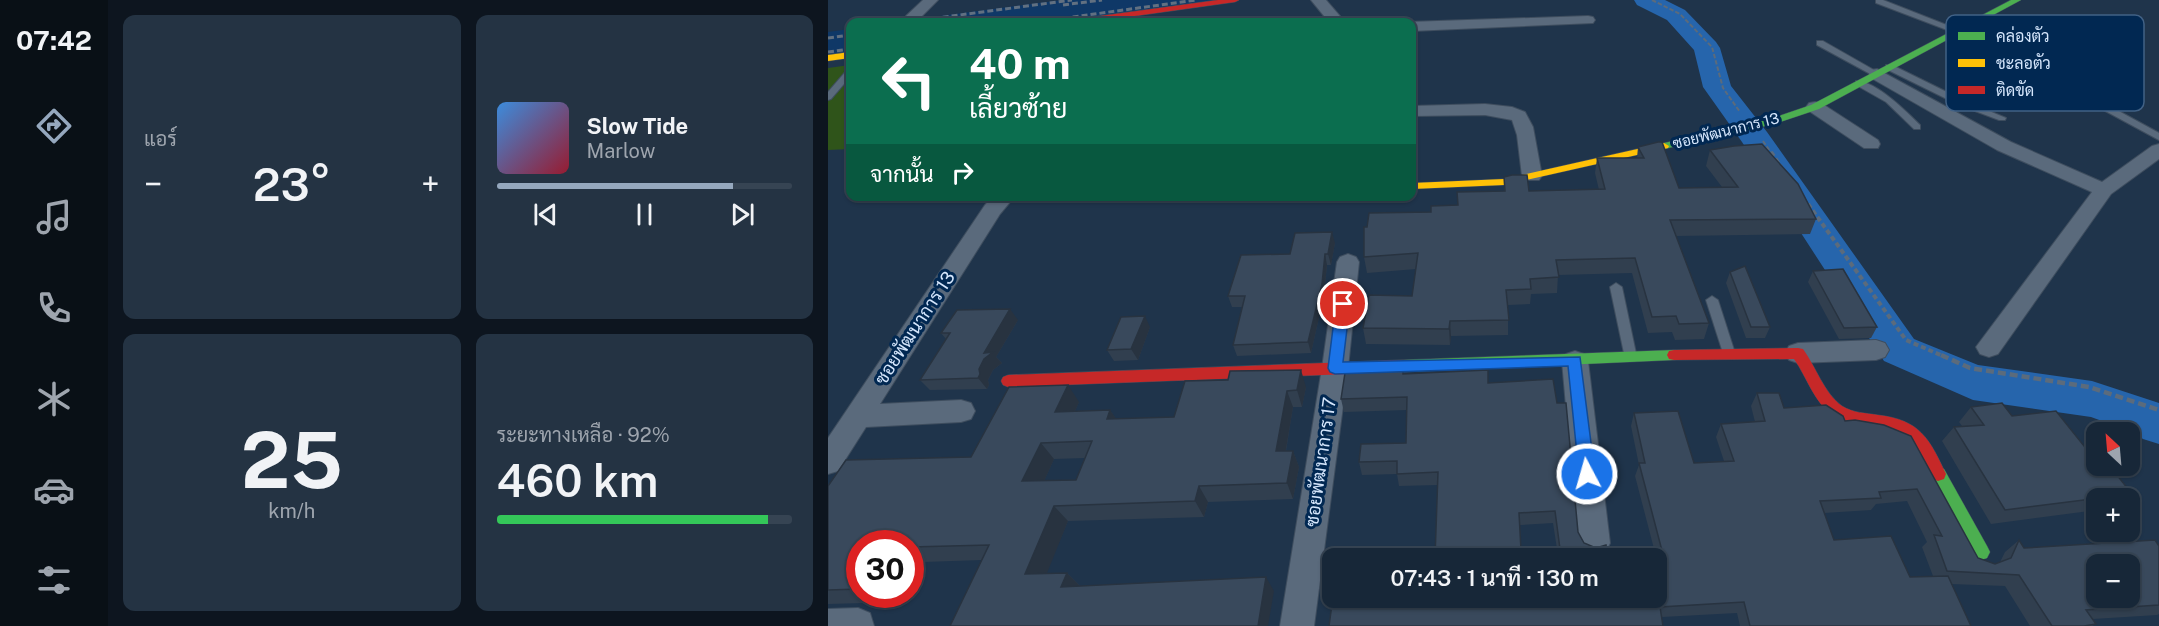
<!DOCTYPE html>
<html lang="th">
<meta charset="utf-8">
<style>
:root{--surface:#172738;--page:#243343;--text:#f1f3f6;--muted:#9ea5ae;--line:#364453;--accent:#95a8be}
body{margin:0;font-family:"Public Sans",Sarabun,sans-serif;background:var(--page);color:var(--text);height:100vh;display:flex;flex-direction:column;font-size:22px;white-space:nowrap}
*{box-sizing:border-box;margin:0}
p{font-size:20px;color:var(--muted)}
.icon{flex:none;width:33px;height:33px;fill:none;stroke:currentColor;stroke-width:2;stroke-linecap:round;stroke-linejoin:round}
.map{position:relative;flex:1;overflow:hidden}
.details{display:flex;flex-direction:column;gap:15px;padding:15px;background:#0d151f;width:720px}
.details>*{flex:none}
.guide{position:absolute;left:18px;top:18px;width:570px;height:183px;border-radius:12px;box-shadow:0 2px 4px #0004,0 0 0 2px var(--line);background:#0b6e4f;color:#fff;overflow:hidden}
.needle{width:39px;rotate:334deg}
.controls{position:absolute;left:1258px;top:422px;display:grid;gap:12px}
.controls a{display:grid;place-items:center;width:54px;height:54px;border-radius:12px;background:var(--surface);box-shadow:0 2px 4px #0004,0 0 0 2px var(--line);font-size:30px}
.speed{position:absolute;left:18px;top:530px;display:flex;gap:12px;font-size:30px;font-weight:700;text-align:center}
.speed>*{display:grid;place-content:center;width:78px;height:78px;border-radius:50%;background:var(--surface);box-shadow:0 2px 4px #0004,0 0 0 2px var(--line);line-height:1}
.speed .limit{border:9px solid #d22;background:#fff;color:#111}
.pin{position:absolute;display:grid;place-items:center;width:51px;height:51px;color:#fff;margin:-26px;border:3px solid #fff;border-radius:50%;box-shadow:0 2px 6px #0007}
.me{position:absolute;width:66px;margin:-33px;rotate:354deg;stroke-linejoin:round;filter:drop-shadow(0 0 4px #0008)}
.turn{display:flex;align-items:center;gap:21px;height:126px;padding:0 24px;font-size:27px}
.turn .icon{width:78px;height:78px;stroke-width:2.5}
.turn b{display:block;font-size:42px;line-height:51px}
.then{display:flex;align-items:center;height:57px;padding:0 24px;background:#0003;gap:12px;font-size:22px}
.big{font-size:45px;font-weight:600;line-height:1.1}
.details .card{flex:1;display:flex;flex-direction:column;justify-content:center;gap:9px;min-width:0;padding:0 21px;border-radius:12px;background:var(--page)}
.details .dial{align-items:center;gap:0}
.dial b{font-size:78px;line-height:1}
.song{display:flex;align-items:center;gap:18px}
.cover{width:72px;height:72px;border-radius:9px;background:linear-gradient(135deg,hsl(210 70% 55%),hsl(350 70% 35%))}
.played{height:6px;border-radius:3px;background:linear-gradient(90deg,var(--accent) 80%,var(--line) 80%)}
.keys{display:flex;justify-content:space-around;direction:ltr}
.heat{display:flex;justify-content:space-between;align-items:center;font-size:33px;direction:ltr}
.charge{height:9px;border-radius:4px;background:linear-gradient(90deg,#34c759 92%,var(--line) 0)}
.details .tiles{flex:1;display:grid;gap:15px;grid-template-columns:repeat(2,1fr)}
.trip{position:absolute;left:494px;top:548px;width:345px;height:60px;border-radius:12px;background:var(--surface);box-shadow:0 2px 4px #0004,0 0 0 2px var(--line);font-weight:600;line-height:60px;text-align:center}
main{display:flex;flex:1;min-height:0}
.menu{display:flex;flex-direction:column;width:108px;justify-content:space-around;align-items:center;background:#091016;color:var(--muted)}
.menu .icon{width:42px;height:42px}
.menu .on{color:var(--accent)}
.menu b{font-size:27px;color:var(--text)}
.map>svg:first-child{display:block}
.built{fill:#0f3867}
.green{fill:#2f541a}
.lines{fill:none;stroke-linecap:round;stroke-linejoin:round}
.river{fill:#2665ac;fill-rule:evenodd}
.lane-casing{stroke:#3e4d5e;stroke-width:2}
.street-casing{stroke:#3e4d5e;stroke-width:2}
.fast-casing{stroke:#3e4d5e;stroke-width:1}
.slow-casing{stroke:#3e4d5e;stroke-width:1}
.jam-casing{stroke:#3e4d5e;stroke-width:1}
.path-far2{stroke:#5b6b7c;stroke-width:2;stroke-dasharray:4.5 2;stroke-linecap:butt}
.path-far1{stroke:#5b6b7c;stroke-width:4;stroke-dasharray:5 3;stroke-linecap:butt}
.path{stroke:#5b6b7c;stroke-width:4.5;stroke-dasharray:8 4;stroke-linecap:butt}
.lane{fill:#5a6a7c;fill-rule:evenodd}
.street{fill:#5a6a7c;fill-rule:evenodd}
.fast{fill:#4caf50;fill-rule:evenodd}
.slow{fill:#ffc107;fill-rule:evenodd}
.jam{fill:#c62828;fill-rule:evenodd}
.rail{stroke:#617081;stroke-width:3;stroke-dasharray:6 3;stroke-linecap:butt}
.wall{fill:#313f4f;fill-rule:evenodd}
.shaded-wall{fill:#283340}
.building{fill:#39495c;stroke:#283340;stroke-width:1.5;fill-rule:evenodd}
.route{fill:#1a73e8;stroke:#114b97;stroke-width:1.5}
.labels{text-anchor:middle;stroke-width:6;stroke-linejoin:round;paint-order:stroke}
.far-street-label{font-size:15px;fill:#d5e6fc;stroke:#012852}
.street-label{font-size:18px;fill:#d5e6fc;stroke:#012852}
.key{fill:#012852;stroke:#416185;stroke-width:1.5}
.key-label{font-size:16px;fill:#d5e6fc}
</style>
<main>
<nav class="menu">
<b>07:42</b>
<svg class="icon on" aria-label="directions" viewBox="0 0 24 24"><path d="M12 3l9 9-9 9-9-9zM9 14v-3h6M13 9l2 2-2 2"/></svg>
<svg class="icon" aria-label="music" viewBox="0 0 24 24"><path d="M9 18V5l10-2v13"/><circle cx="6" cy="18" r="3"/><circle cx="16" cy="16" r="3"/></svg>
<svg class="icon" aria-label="phone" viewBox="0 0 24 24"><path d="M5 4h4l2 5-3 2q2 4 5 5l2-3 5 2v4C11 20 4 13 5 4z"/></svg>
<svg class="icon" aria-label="climate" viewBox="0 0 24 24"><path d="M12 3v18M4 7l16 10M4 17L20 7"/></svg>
<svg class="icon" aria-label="car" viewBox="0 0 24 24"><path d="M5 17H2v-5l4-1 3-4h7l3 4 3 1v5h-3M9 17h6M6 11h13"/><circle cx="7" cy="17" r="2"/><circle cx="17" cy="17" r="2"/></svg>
<svg class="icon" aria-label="filters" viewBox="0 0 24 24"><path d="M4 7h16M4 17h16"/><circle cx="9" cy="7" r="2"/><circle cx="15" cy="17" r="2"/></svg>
</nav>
<section class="details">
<div class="tiles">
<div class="card"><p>แอร์</p>
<div class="heat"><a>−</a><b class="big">23°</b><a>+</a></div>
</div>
<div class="card">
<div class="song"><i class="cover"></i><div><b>Slow Tide</b><p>Marlow</p></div></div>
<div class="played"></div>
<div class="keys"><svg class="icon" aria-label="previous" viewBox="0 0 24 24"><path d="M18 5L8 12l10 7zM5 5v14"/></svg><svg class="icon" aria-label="pause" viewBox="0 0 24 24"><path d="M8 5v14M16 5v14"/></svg><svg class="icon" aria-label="next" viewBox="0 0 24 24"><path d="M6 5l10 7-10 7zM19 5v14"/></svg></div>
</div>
<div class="card dial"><b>25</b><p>km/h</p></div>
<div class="card"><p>ระยะทางเหลือ · 92%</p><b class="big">460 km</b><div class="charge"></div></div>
</div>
</section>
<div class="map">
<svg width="1331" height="626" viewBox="0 0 1331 626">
<rect width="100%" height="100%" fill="#1f344b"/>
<g class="built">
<path d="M234 0H398L239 22H67Z"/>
<path d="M22 29V53L0 56V32Z"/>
</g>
<path class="green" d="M22 65V149L0 150V68Z"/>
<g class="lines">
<path class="river" d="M806 0H837L857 10 888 42 892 48 903 86 939 132 1086 339 1150 365 1264 381 1331 403V444L1315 439 1307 433 1263 417 1145 400 1056 361 914 142 875 87 866 50 839 20 809 5Z"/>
<g class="lane-casing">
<g id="lane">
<path d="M1048 0H1055L1134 31 1127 33 1048 3Z"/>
<path d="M989 41H995L1053 74 1046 76 989 45Z"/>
<path d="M1058 65H1064L1137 101 1178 118 1177 120H1171L1131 105 1058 69Z"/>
<path d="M19 70H22V77L3 99 0 100V92Z"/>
<path d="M1028 81C1047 80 1079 112 1092 125V129H1086L1058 102 1028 85Z"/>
<path d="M1309 84 1313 87 1312 89 1271 92 1268 96 1276 103 1331 133V140L1270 107 1260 97 1262 90 1267 88Z"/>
<path d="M788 283 794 287 809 358 807 361H799L797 358 782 287Z"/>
<path d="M884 296 890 300 907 353 905 356H897L895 353 878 300Z"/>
</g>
</g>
<g class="street-casing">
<g id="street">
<path d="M95 0H110L88 22H78L76 19 78 16Z"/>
<path d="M483 0H498L517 22H501Z"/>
<path d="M760 16 765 17 767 20 765 23 584 31V22H580Z"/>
<path d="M1049 69 1183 142 1274 182 1324 146 1331 144V159L1283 194 1170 354 1161 357 1152 354 1148 347 1264 192 1169 150 1043 78 1041 74 1043 70Z"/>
<path d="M987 102 993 103 1050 140 1052 144 1050 148H1036L981 111 978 107 981 103Z"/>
<path d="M657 104 684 107 697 112 705 127 714 176 711 180H697L694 176 689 135 684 120 657 115 584 116V106Z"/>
<path d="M165 196H187L172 214 52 404 133 400 143 403 147 411 143 419 133 422 38 427 10 471 0 474V438L157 205Z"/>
<path d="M520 254 528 257 531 262 520 368 486 626H452L494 368 509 262 512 257Z"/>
<path d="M1048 340 1057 343 1061 350 1057 357 1048 360 970 363 961 360 957 353 961 346 970 343Z"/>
<path d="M747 351 756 354 760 361 782 543 777 553 766 558 755 553 750 543 734 361 738 354Z"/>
<path d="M30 608 42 613 46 626H0V609Z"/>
</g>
</g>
<g class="fast-casing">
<g id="fast">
<path d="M1183 0H1193L991 109 946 124 836 149 831 146 836 143 939 120 983 105Z"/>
<path d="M846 350 851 351 853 355 851 359 846 360 575 372 570 370 568 366 570 362 575 360Z"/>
<path d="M1110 467 1116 469 1159 546 1162 552 1159 558 1153 560 1147 558 1102 474 1104 469Z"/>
</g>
</g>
<g class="slow-casing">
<g id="slow">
<path d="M22 52V58L0 61V55Z"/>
<path d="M836 143 841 146 840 148 676 185 584 189V183L676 179Z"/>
</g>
</g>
<g class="jam-casing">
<g id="jam">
<path d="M390 0H411L407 2 264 22H246L250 19Z"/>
<path d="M970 348 975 349C988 367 996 393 1014 406 1025 413 1038 413 1050 415 1092 420 1101 438 1118 474L1116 479 1110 481 1104 479C1098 467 1093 453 1084 442 1064 420 1030 431 1006 416 986 403 979 377 966 359L846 360 841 359 839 355 841 351 846 350Z"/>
<path d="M575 360 580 362 582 366 580 370 575 372 180 387 175 385 173 381 175 377 180 375Z"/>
</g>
</g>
<g class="path-far2">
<path d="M824 0 852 14 884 47 895 88 912 112"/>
<path d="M935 141 944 154"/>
</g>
<g class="path-far1">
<path d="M943 152 953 167"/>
<path d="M980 204 1078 340 1117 357"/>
</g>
<path class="path" d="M1113 355 1142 368 1261 387 1331 410"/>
<use href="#lane" class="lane"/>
<use href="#street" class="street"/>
<use href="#fast" class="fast"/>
<use href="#slow" class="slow"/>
<use href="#jam" class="jam"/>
<g class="rail">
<path d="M235 5 274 0"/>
<path d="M79 22 244 0"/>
<path d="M209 22 368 0"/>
<path d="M0 38 22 35"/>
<path d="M0 52 22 49"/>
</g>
</g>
<g class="wall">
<path d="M810 147 851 188 894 187 878 166 882 150 988 219 982 234 848 236 881 323 876 339 847 340 844 332 820 333 804 273 730 275 729 293 703 294 702 304 680 305V335L623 336 622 345 538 344 535 328 584 296 588 269 539 273 536 257 539 227 630 205 676 191V177L701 191 771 190 767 173 769 158H809Z"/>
<path d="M507 243 503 265H499L496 295 483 353 409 356 405 345 414 307H404L400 296 462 254Z"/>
<path d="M985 271 1049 327 1043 338 1011 339 980 282Z"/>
<path d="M902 272 942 327 937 338H918L898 283Z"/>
<path d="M190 320 168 357 174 363 165 370 160 380 161 385 159 389 102 390 92 380 118 339 113 333Z"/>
<path d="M322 327 310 360 286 361 279 350Z"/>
<path d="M575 374 660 383 756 543 780 558H607L610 485 571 486 569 474 534 475 531 462 578 443 579 410 516 412 513 399ZM725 523 729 549 693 550 692 525Z"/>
<path d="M478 387 474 407H465L458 451H465L471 467 465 499 380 502 376 517 240 521 218 573H239L252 586 446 591 122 626 154 560 95 562 82 584V543H32V594H77L73 602 0 604V486L143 457 251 402 247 411 282 410 288 419 346 417ZM257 458 248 480 216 481 226 459Z"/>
<path d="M929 393 956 408 1017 421 1056 425 1150 558 1167 564 1172 562 1177 552 1191 540 1196 548 1331 546V614L1329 615 1265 619 1268 624 1264 626H1202L1177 586 1123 584 1143 626H912L909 613 834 617 505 597 828 567 830 564 807 476 811 465 803 426 806 413 866 463 896 461 888 437 893 424 927 422 923 406ZM1079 501 1099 542 1094 547 1105 576 1082 577 1006 540 996 513 1043 510 1048 504Z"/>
<path d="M1143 407 1184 416 1264 456 1304 494 1298 498H1269V510L1163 524 1114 441 1126 427 1134 426 1131 422Z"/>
</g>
<g class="shaded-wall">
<path d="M504 232 507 243 503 265 500 254Z"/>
<path d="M497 254 499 265 496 295 483 353 480 342Z"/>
<path d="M182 309 190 320 168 357 174 363 165 370 160 380 161 385 159 389 150 378 151 369 156 353Z"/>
<path d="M317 316 322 327 310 360 303 349Z"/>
<path d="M622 321 623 336 622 345 621 329Z"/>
<path d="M473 370 478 387 474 407 469 390Z"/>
<path d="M240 385 251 402 240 428 227 412Z"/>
<path d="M459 391 465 407 455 467 448 451Z"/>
<path d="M282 410 293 426 279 419Z"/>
<path d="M213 443 226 459 209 497 194 481Z"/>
<path d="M465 451 471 467 465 499 459 483Z"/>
<path d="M371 486 380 502 376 517 367 501Z"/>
<path d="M226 506 240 521 213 588 197 574Z"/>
<path d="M82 553 95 562 82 584Z"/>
<path d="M239 573 253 587H233Z"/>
<path d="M438 577 446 591 440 626H430Z"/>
<path d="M61 594H77L73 602Z"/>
</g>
<g class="building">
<path d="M830 142H834L851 188 910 187 882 150 906 146 934 144 970 184 988 219 842 220 881 323 851 324 848 316 824 317 807 258 728 260 731 277 702 279 703 289 678 290 681 320 622 321 621 329 535 328 541 295 584 296 590 253 536 257V227H539L541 213 603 212V206L630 205 629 192 677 191 676 177 684 175H699L701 191 777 189 769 158H816L810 147Z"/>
<path d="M504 232 500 254H497L494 284 480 342 405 345 417 296H400L413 255 462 254 467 233Z"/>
<path d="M917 266 942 327H923L902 272Z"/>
<path d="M1015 269 1049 327 1016 328 985 271Z"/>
<path d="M182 309 156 353 165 352 156 359 151 369 152 374 150 378 92 380 122 333H113L129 310Z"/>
<path d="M317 316 303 349 279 350 293 317Z"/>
<path d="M473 370 469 390 459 391 448 451H465L459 483 371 486 367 501 226 506 197 574 239 573 233 587 438 577 430 626H122L161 545 82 547V543H32V589L0 590V486L18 460 143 457 181 387 240 385 227 412 282 410 279 419 346 417 357 381 400 380 402 371ZM264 441 248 480 194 481 213 443Z"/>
<path d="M660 370V383L725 379 729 403H738L750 532 756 543 768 548 778 545 780 558H607L610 472 569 474V461L531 462 533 444 578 443 579 397 513 399 517 373 575 371V374ZM727 511 732 549 693 550 691 513Z"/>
<path d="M929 393H951L956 408 998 405 1015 416 1017 421 1027 420 1056 425 1083 436 1150 558 1167 564 1183 558 1191 540 1196 548 1327 540 1331 546V605L1258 610 1268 624 1256 626H1224L1191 575 1119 571 1106 535 1114 536 1089 489 1051 492 1053 498 992 501 1006 540 1063 536 1082 577 1120 576 1143 626H922L916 602 832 607 835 626H501L505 597H828V567H831L830 562H837L811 463H817L806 413 850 411 866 463 906 461 893 424 937 421ZM1269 564H1302V597H1269Z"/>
<path d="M1174 403 1184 416 1228 411 1264 456 1269 455V465H1281L1304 494 1177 510 1126 427 1156 425 1143 407Z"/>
</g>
<path class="route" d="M515 299 522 304 515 362 752 357 767 474 765 480 759 482 753 480 751 474 740 366 507 374 502 372 500 368 508 304Z"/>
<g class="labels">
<g class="far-street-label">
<text transform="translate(898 131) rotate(-14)" y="5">ซอยพัฒนาการ 13</text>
</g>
<g class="street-label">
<text transform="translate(87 328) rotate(-57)" y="6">ซอยพัฒนาการ 13</text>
<text transform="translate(493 462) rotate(-82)" y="6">ซอยพัฒนาการ 17</text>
</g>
</g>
<rect x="1118" y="15" width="198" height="96" rx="9" class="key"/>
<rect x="1130" y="32" width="27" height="8" fill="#4caf50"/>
<rect x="1130" y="59" width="27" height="8" fill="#ffc107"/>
<rect x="1130" y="86" width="27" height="8" fill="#c62828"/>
<g class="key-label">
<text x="1168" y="42">คล่องตัว</text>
<text x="1168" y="69">ชะลอตัว</text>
<text x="1168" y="96">ติดขัด</text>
</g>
</svg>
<div class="controls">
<a><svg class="needle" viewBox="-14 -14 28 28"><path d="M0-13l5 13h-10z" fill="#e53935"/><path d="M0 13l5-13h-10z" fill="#9ea5ae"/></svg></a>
<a>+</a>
<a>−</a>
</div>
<div class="speed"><div class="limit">30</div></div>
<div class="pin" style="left:515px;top:304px;background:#d93025"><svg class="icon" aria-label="arrive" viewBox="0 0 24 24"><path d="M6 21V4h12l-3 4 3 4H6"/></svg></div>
<svg class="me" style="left:759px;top:474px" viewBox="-20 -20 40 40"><circle r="17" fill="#1a73e8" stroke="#fff" stroke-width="3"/><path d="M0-11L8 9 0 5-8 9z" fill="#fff"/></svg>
<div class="trip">07:43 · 1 นาที · 130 m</div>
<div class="guide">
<div class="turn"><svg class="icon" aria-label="left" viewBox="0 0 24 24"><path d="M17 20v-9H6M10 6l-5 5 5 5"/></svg><div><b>40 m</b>เลี้ยวซ้าย</div></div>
<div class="then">จากนั้น<svg class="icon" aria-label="right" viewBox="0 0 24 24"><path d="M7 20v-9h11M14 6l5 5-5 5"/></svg></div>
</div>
</div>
</main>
